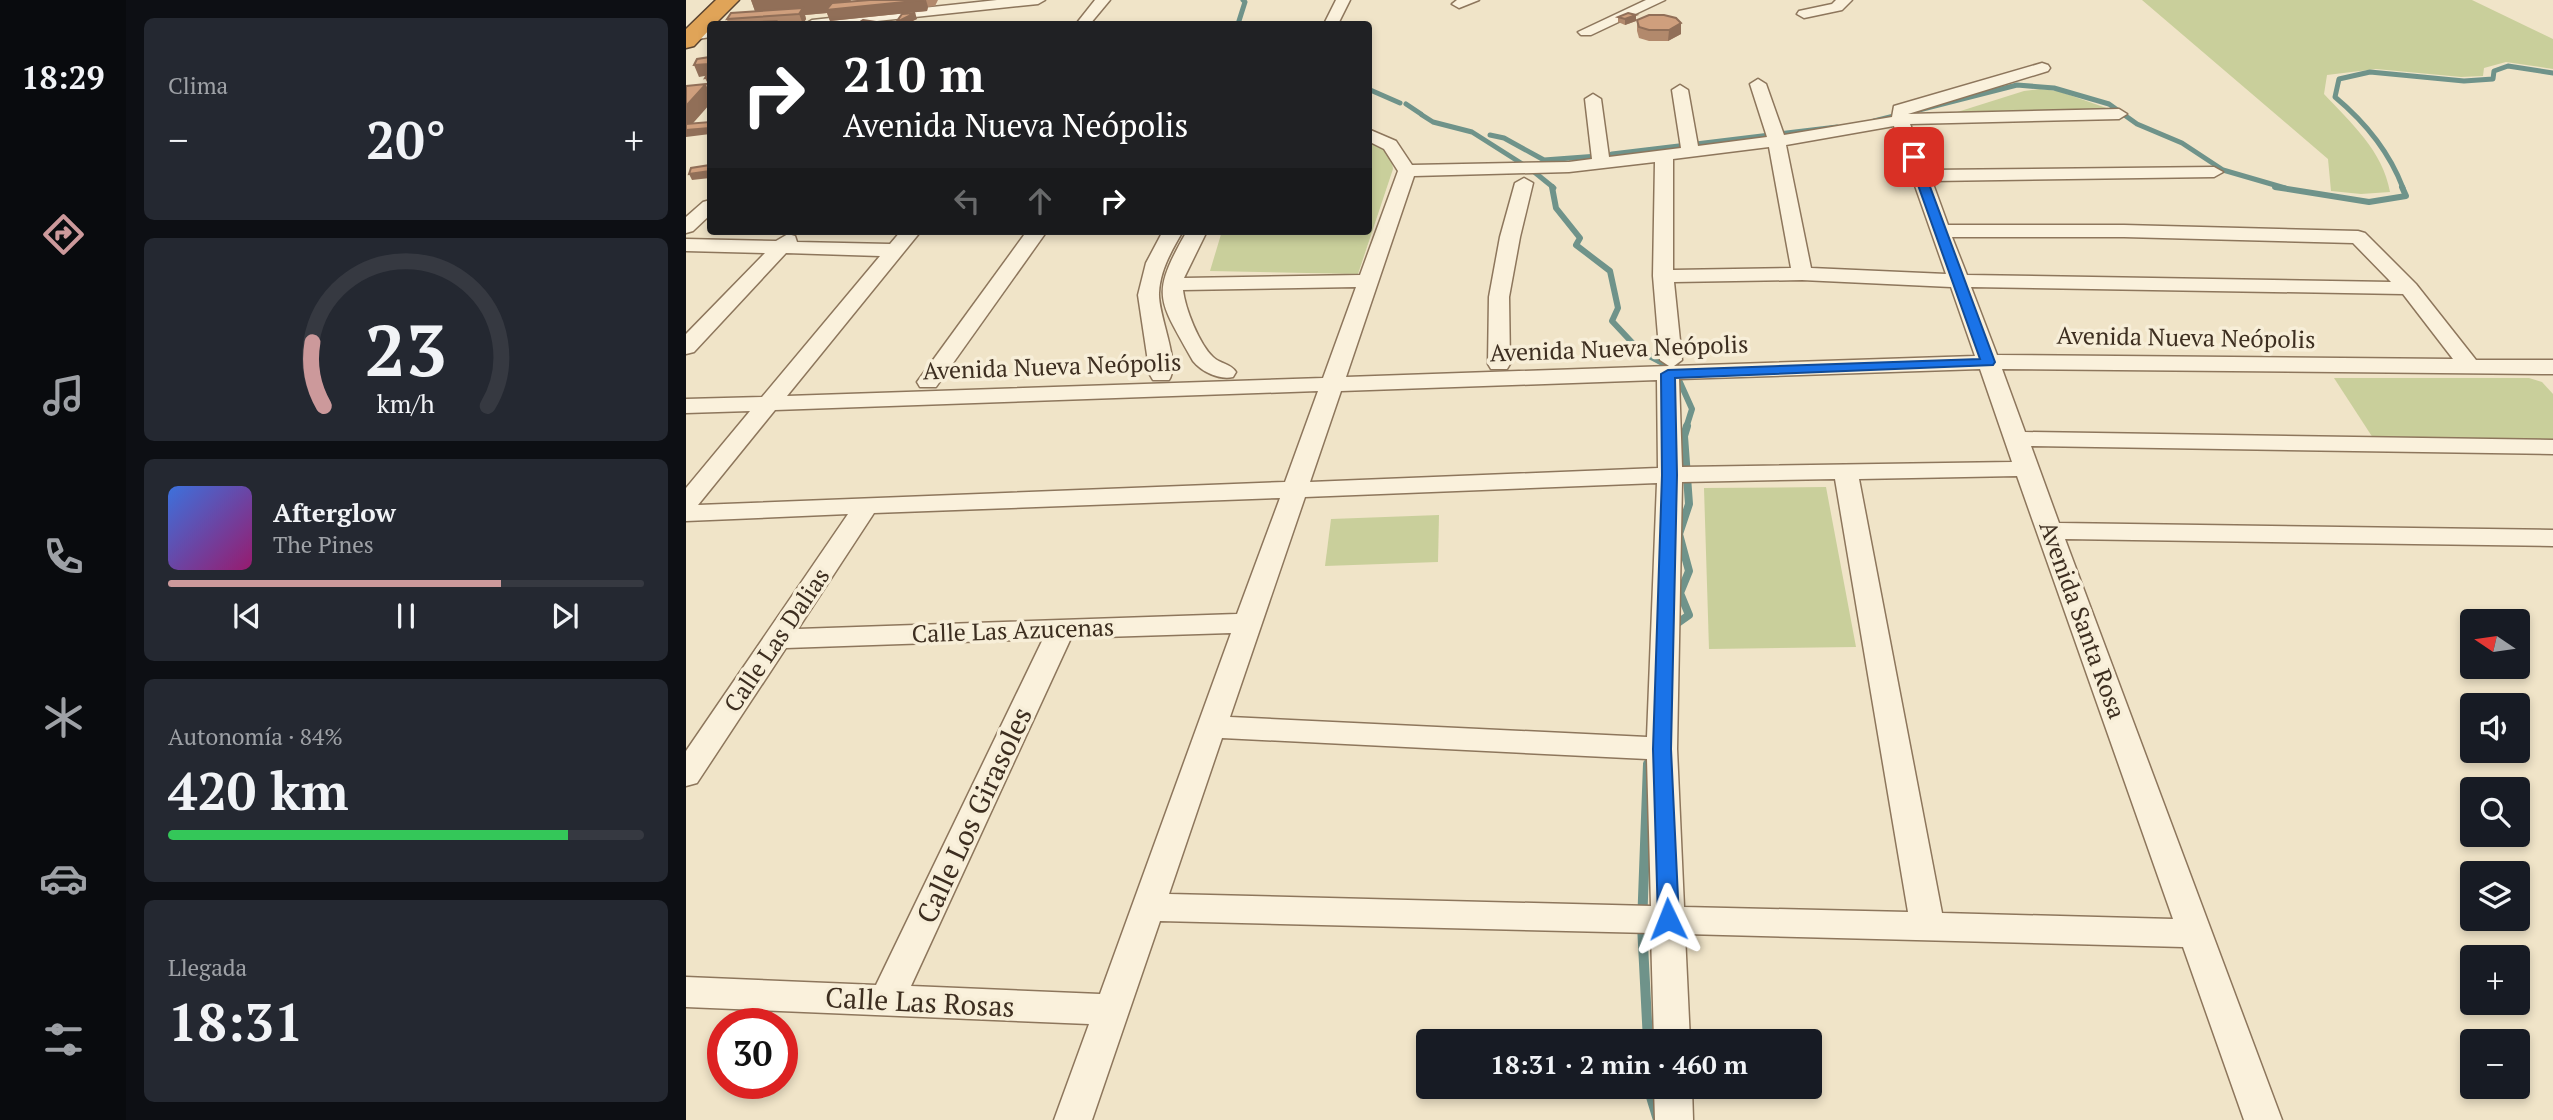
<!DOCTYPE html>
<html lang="es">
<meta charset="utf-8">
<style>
:root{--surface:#171b24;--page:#242831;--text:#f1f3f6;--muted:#9ea1a6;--line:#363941;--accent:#cc999b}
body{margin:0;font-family:"PT Serif",serif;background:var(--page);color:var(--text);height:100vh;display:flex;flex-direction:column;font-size:26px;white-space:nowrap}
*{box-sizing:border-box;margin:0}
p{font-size:23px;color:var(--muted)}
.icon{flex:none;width:38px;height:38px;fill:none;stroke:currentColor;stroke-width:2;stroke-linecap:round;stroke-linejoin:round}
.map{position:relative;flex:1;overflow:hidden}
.drawer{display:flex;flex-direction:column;gap:18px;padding:18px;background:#0d0f14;width:560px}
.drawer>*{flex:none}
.banner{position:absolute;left:21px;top:21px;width:665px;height:214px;border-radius:7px;box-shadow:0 4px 10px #0003;background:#202124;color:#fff;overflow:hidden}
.needle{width:46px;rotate:283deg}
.controls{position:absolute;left:1774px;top:609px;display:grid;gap:14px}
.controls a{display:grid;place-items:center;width:70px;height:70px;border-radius:7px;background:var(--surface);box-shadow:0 4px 10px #0003;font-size:35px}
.speed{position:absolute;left:21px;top:1008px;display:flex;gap:14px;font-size:35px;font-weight:700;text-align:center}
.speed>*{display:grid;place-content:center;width:91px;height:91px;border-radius:50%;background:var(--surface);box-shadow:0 4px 10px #0003;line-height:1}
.speed .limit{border:10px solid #d22;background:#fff;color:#111}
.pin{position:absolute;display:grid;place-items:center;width:60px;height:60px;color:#fff;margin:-30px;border-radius:14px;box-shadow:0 4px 10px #0006}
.me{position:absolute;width:77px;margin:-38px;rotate:358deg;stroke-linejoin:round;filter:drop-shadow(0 0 5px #0008)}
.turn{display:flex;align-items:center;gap:24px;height:147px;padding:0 21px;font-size:32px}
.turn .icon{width:91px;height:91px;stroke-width:2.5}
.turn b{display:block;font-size:49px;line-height:60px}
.lanes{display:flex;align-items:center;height:66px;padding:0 21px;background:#0003;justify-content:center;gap:35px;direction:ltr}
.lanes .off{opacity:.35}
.big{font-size:52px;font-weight:600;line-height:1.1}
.drawer .widget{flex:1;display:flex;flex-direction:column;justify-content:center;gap:10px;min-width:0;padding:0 24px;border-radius:10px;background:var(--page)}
.drawer .dial{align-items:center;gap:0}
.dial svg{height:182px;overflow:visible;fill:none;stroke:var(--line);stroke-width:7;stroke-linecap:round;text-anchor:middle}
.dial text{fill:var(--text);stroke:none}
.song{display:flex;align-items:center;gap:21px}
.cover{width:84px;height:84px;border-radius:10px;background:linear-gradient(135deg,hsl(220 70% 55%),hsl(320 70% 35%))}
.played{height:7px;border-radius:4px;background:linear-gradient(90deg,var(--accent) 70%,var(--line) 70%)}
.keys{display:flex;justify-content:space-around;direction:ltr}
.heat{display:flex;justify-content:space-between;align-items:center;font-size:38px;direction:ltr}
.charge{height:10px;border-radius:5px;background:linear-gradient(90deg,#34c759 84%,var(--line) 0)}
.trip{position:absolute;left:730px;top:1029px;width:406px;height:70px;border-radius:7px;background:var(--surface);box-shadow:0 4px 10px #0003;font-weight:600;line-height:70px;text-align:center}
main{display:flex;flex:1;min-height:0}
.dock{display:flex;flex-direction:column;width:126px;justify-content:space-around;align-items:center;background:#090b0e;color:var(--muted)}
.dock .icon{width:49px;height:49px}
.dock .selected{color:var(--accent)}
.dock b{font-size:32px;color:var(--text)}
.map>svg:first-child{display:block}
.green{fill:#c9cf9b}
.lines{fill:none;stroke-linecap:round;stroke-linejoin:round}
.stream-far3{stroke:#6f938a;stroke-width:5}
.stream-far2{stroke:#6f938a;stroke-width:6}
.stream-far1{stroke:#6f938a;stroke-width:8}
.stream{stroke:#6f938a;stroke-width:10}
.minor-casing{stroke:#8d765c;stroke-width:3}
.highway-casing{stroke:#5b4430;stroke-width:3}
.minor{fill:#faf1dc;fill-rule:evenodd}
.highway{fill:#e0a458;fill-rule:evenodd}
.wall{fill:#b2896c}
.shaded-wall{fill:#916f58}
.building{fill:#cf9f7d;stroke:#916f58;stroke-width:2}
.route{fill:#1a73e8;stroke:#114b97;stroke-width:2}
.labels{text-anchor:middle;stroke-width:7;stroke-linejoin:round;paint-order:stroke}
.street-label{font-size:24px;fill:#3d2e20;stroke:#f7eed8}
.near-street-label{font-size:28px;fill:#3d2e20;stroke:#f7eed8}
</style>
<main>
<nav class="dock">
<b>18:29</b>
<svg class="icon selected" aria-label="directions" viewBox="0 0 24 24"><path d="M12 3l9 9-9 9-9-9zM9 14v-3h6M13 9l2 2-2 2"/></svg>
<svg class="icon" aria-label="music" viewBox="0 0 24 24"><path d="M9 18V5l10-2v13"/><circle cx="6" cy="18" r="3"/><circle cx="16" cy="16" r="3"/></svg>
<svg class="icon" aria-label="phone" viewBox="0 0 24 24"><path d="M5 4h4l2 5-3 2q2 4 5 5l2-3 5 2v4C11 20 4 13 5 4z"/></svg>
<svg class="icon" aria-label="climate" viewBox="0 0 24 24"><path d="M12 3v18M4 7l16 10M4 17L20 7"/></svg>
<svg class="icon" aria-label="car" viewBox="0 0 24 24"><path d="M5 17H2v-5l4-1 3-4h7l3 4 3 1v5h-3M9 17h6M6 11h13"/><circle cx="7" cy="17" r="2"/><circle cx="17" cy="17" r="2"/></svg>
<svg class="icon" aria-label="filters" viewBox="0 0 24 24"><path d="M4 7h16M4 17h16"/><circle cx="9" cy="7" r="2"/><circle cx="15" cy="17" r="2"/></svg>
</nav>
<section class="drawer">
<div class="widget"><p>Clima</p>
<div class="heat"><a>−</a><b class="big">20°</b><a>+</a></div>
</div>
<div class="widget dial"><svg viewBox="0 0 100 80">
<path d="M14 69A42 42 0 1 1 86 69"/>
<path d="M14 69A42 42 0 0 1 9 41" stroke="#cc999b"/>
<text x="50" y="56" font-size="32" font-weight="700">23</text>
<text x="50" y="72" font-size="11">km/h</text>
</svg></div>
<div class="widget">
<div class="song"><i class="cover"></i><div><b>Afterglow</b><p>The Pines</p></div></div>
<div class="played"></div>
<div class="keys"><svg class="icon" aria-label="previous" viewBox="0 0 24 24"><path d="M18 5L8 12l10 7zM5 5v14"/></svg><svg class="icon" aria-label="pause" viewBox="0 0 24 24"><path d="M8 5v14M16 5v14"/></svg><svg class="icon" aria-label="next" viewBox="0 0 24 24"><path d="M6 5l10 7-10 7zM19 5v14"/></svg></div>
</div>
<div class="widget"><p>Autonomía · 84%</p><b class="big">420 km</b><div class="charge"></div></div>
<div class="widget"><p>Llegada</p><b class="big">18:31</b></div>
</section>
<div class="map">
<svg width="1867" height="1120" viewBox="0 0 1867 1120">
<rect width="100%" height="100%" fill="#f0e4c8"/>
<g class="green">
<path d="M1456 0H1786L1867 39V69L1820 62 1798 68 1797 76 1775 77 1690 69 1641 75 1638 94C1665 123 1697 151 1704 192L1675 194 1645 191 1642 159Z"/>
<path d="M1354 89 1372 91 1429 111 1265 114 1338 91Z"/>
<path d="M683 133 704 149 707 169 672 274 524 271 536 231H682Z"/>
<path d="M1648 378H1843L1856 382 1867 394V439L1687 438Z"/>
<path d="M1140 487 1170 647 1023 649 1018 488Z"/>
<path d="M753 515 752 562 639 566 645 519Z"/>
</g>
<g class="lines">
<g class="stream-far3">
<path d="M552 24 559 2 557 0"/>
<path d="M682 89 714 103"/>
<path d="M720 104 735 114"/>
<path d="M1229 111 1331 85 1368 88 1423 104 1451 124 1496 143 1537 170 1599 188"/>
<path d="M736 115 747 122 786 132 838 165"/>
<path d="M1188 121 1212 115"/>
<path d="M804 135 818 138 858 160 912 156"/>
<path d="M1010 144 1151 127"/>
<path d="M926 154 1001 145"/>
<path d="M847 171 868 188"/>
<path d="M1717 188C1703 151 1679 122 1649 97L1653 79 1684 72 1778 81 1807 79 1808 71 1822 66 1867 73"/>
</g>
<g class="stream-far2">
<path d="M866 187 870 208 894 238 890 245 924 271 932 308 926 321 954 351 988 369 1006 409 1000 428"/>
<path d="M1589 187 1683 202 1720 196 1716 187"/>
</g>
<path class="stream-far1" d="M986 627 1003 615 994 593 1003 571 993 534 1003 504 998 436 1001 426"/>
<g class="stream">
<path d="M962 764 956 925 962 1041"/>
<path d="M962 1087 972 1120"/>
</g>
<g class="minor-casing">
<g id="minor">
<path d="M311 0H359L352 4 163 24H119L126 20Z"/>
<path d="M409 0H424L404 24H390Z"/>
<path d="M650 0H664L652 24H638Z"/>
<path d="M771 0H793L773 8 766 4Z"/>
<path d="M960 0H979L905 35H895L892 32Z"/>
<path d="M1150 0H1166L1156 10 1118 18 1111 14 1113 11 1146 4Z"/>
<path d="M24 28V37L7 40 0 36 2 32Z"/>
<path d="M1356 63 1362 65 1364 68 1362 71 1222 114 1433 109 1441 114 1433 119 1224 124 1242 170 1528 167 1537 172 1528 177 1246 181 1262 225H1438L1672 231 1679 233 1730 284 1790 360H1867V374L1316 369 1339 432 1867 440V454L1345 446 1373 523 1867 530V546L1379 539 1596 1120H1558L1497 947 999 934 1004 1041H968L965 933 474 921 406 1120H368L403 1024 0 1007V977L190 985 357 639 100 648 11 783 0 786V751L162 514 0 521V488L64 411 0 413V399L76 397 194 256 100 253 8 352 0 354V334L79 253 0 251V239L90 241 102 234 109 236 111 242 204 244 215 231H235L101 396 637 378 670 287 497 290C499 308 513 344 527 357 534 364 544 363 550 372L547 377C533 380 516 372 507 361 472 298 464 296 501 231H521L498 278 674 275 712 171 698 149 682 141V129L710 141 726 165 883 162 906 159 899 99 907 94 915 99 923 157 995 148 986 90 994 85 1002 90 1012 146 1081 137 1064 84 1072 79 1080 84 1098 135 1206 117 1208 106ZM1208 126 1260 274 1125 268 1100 145ZM1083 147 1105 268 987 270V159ZM969 162 967 276 974 360 983 366 660 377 728 176 883 172ZM1266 237H1438L1667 243 1705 282 1281 275ZM1116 280 1265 287 1289 356 988 366 996 360 988 282ZM1285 287 1717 294 1767 359 1311 355ZM1294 369 1326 462 996 467 993 379ZM971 380 972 468 624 482 655 391ZM632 391 599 482 12 505 89 410ZM1331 476 1487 919 1256 913 1173 479ZM1149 479 1222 912 998 907 991 749 996 482ZM971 483 961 737 544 717 619 497ZM594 498 551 614 112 629 188 513ZM545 633 414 994 225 986 385 638ZM536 738 961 759 965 906 483 894Z"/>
<path d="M838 178 847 183 834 237 823 297 824 364 821 369H805L802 364 803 297 814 237 829 183Z"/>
<path d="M24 200V215L7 231 0 233V217L17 202Z"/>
<path d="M341 231H361L250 387H234L231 382Z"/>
<path d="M477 231H497C486 250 474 270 473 293 472 316 495 363 483 380H467L464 375 452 295 460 263Z"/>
<path d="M968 1087H1006L1007 1120H969Z"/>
</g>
</g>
<g class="highway-casing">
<path id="highway" d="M30 0H53L29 24H24V29L8 46 0 48V29Z"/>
</g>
<use href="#minor" class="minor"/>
<use href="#highway" class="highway"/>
</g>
<g class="wall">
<path d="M65 0H165L164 1 182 0H252L249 6 242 7 241 11 144 21 141 13 119 15 120 19 117 24H42L41 19 69 11Z"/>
<path d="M229 13 231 19 220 24H212L211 21Z"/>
<path d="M950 15V21L939 25 932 22V17Z"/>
<path d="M951 20 995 34 982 41H963L953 38 951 31Z"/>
</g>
<g class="shaded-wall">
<path d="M65 0H165L160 8 240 0 242 7 241 11 144 21 141 13 119 15 120 19 117 24 113 14H70Z"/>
<path d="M229 13 231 19 220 24H217L215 20Z"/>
<path d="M950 15V21L939 25V19Z"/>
<path d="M995 23V34L982 41 983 30Z"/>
<path d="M24 64V75L13 77 8 65Z"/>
<path d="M24 77V83L22 84 19 78Z"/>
<path d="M20 84 24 96V104L1 130 24 128V134L0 137V106Z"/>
<path d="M24 171V178L6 180 3 174Z"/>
</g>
<g class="building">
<path d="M184 0H238L140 10 146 3Z"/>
<path d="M117 8 113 14 41 19 45 13Z"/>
<path d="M229 13 215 20 211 21 216 14Z"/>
<path d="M942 13 950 15 939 19 932 17Z"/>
<path d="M963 15H978L990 18 995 23 983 30H963L953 27 951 20Z"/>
<path d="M177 20 203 24H171Z"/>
<path d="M90 21 88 24H42Z"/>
<path d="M120 23H134L133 24H119Z"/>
<path d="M24 57V64L8 65 11 59Z"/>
<path d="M23 71H24V77L19 78Z"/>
<path d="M20 84 0 106V86Z"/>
<path d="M24 122V128L0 130V124Z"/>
<path d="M24 165V171L3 174 5 168Z"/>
</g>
<path class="route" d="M1228 154 1233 157 1309 362 1307 365 989 378 991 475 985 749 993 919 990 925 982 928 975 925 972 919 967 749 976 475 975 374 982 370 1294 359 1222 157Z"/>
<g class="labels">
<g class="street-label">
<text transform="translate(1500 338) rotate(1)" y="8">Avenida Nueva Neópolis</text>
<text transform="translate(933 349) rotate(-2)" y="8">Avenida Nueva Neópolis</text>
<text transform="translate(366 367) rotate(-2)" y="8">Avenida Nueva Neópolis</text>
<text transform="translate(1396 620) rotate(70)" y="8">Avenida Santa Rosa</text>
<text transform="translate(327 631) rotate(-2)" y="8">Calle Las Azucenas</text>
<text transform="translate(91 640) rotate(-56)" y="8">Calle Las Dalias</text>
</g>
<g class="near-street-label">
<text transform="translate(288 815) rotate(-65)" y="10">Calle Los Girasoles</text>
<text transform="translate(234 1002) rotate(3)" y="10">Calle Las Rosas</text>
</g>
</g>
</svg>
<div class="controls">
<a><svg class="needle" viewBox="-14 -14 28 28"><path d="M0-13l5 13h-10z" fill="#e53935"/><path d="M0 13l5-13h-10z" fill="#9ea1a6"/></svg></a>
<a><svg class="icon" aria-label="sound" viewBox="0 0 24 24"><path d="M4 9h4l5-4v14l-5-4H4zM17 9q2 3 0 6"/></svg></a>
<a><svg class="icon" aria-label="search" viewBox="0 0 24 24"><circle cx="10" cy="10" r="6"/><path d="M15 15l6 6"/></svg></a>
<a><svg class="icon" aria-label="layers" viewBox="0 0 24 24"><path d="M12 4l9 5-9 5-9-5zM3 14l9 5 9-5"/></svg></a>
<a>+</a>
<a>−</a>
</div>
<div class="speed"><div class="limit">30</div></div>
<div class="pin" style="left:1228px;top:157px;background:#d93025"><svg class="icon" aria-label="arrive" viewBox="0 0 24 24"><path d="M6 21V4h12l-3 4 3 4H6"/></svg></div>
<svg class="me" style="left:982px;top:919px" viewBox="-20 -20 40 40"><path d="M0-17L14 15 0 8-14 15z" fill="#1a73e8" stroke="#fff" stroke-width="4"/></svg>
<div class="trip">18:31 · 2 min · 460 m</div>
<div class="banner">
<div class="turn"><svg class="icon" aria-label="right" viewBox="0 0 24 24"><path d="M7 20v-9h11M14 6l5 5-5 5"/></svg><div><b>210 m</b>Avenida Nueva Neópolis</div></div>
<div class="lanes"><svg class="icon off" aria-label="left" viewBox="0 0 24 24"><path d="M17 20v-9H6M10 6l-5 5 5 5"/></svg><svg class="icon off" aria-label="ahead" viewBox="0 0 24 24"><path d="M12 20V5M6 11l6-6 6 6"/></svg><svg class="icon" aria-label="right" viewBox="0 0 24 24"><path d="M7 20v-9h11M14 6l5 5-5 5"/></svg></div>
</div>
</div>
</main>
